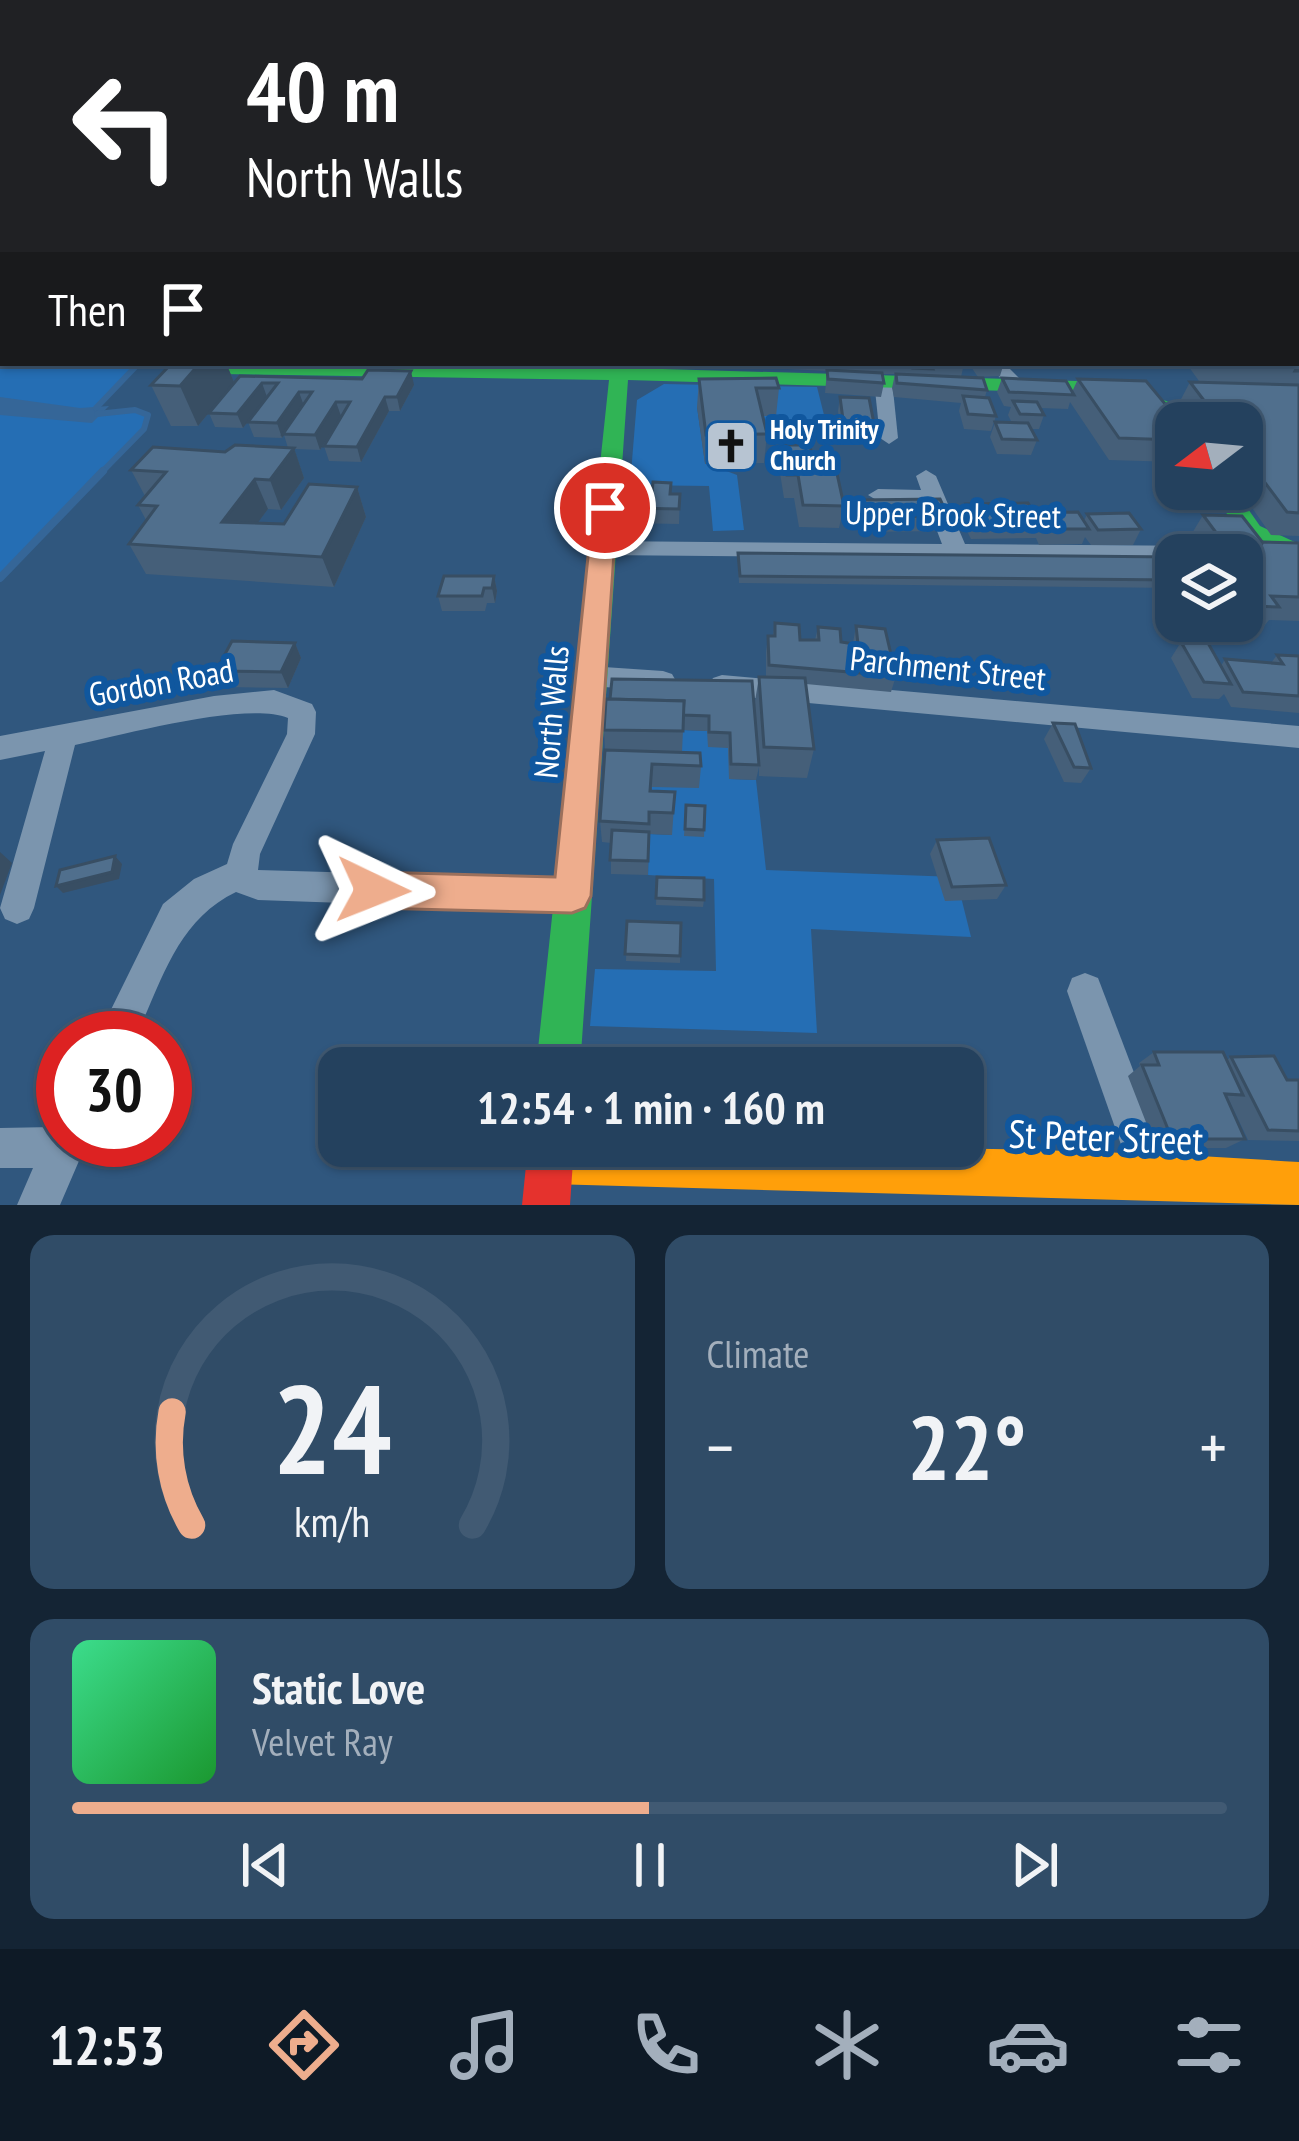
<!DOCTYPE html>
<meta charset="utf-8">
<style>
:root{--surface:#24415e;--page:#304c67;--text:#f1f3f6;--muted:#a3afbc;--line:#415a73;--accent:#eead8d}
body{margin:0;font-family:"PT Sans Narrow",sans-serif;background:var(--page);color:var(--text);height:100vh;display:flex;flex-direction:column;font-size:45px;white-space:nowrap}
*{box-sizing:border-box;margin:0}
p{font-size:39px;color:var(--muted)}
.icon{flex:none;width:66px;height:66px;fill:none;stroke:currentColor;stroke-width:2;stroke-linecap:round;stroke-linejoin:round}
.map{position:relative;height:1205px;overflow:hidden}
.sheet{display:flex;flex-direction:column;gap:30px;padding:30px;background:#142434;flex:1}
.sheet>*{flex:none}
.top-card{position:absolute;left:0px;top:0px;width:1299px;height:366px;box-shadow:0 3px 9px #0004,0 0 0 3px var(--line);background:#202124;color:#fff;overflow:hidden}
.needle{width:78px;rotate:254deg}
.tools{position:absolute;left:1155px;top:402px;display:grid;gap:24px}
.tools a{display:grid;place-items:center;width:108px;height:108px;border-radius:24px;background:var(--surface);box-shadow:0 3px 9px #0004,0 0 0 3px var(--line);font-size:60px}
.speed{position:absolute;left:36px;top:1011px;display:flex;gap:24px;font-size:60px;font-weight:700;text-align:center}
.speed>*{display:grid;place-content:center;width:156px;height:156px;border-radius:50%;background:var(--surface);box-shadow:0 3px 9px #0004,0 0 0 3px var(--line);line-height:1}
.speed .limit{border:18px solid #d22;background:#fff;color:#111}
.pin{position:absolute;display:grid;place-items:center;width:102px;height:102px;color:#fff;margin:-51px;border:6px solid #fff;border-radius:50%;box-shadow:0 3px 12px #0007}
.me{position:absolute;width:132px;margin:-66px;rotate:92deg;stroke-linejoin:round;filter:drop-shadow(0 0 9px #0008)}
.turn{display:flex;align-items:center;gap:42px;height:252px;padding:0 48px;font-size:54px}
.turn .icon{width:156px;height:156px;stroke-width:2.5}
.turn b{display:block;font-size:84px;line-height:102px}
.then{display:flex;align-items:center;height:114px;padding:0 48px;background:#0003;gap:24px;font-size:45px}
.big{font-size:90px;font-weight:800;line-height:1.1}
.sheet .tile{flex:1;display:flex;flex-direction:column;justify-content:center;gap:18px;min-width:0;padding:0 42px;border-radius:24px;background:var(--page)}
.sheet .dial{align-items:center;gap:0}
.dial svg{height:312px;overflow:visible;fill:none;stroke:var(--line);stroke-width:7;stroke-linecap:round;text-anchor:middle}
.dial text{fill:var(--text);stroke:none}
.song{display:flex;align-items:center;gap:36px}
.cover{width:144px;height:144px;border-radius:18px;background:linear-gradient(135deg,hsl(150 70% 55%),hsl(130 70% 35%))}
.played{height:12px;border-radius:6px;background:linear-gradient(90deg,var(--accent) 50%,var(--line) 50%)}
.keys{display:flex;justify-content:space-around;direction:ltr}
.heat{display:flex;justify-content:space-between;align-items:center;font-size:66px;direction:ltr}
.sheet .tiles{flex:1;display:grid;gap:30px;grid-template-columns:1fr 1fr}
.tile:last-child{grid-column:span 2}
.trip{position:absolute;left:318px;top:1047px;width:666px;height:120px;border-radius:24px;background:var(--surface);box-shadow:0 3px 9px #0004,0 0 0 3px var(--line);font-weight:800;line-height:120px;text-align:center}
.tabs{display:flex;height:192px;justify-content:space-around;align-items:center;background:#0e1a26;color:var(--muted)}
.tabs .icon{width:84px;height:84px}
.tabs .selected{color:var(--accent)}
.tabs b{font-size:54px;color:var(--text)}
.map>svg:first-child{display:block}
.green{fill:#256eb4}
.water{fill:#356698}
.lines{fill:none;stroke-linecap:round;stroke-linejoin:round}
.stream-far1{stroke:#356698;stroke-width:6}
.stream{stroke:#356698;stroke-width:8}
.river{fill:#356698;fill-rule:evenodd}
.street{fill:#7b95ae;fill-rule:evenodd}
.fast{fill:#30b455;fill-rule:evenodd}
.slow{fill:#ff9f0a;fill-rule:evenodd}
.jam{fill:#e5322d;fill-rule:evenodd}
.wall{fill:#455f79}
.shaded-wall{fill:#384e63}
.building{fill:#506f8d;stroke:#384e63;stroke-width:3}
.route{fill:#eead8d;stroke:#9b705c;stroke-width:3}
.labels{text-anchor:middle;stroke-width:12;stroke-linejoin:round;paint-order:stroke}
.far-poi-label{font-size:27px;font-weight:bold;fill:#fff;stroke:#10579e;text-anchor:start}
.street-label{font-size:33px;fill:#fff;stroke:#10579e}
.near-street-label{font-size:39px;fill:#fff;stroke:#10579e}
</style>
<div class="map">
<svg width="1299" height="1205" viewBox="0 0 1299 1205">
<rect width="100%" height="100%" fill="#30577e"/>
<g class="green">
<path d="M0 129 3 363H139L91 413 135 410 148 415 144 429 0 578Z"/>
<path d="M664 384 817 387 828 431 756 429 753 416H775L772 406 697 407 705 463 737 475 744 530 713 531 709 486 630 485 637 400Z"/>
<path d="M655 729 707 731 728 748 730 779 756 780 766 870 956 877 971 937 811 929 817 1033 590 1026 595 969 716 971 714 879 648 875 649 834 672 835 650 813 652 787H699Z"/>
</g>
<path class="water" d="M0 397 80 408 109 406 92 423 0 415Z"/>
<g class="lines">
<g class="stream-far1">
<path d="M96 408 139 363"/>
<path d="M97 414 135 410 148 415 144 429 100 474"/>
</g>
<path class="stream" d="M0 578 103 471"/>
<path class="river" d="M0 268 3 269V285L0 284Z"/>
<g class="street">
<rect x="1296" y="191" width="3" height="8"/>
<path d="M986 363H1004L1026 385 1011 389Z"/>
<path d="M883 375 892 380 898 438 889 444 880 438 874 380Z"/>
<path d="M926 470 936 476 965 544 1212 546 1223 553 1176 555V560L601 555 590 548 601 541 942 544 926 502 878 501 868 495 878 489 921 490 916 476Z"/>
<path d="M589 666 663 671 672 674 676 681 672 688 663 691 589 686 580 683 576 676 580 669Z"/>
<path d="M722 675 1299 726V748L722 695 713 692 709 685 713 678Z"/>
<path d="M274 690 312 704 316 712 315 734 260 854 258 870 572 879 584 884 589 895 584 906 572 911 258 900 236 892C176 921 162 982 135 1038H97L163 904 194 879 227 864 233 844 287 734 288 718C245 701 124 735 75 745L34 908 29 919 17 924 5 919 0 908 45 751 0 760V736L214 696Z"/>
<path d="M1085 973 1098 978 1173 1175 1167 1190 1152 1196 1137 1190 1067 991 1072 978Z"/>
<path d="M63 1122V1140H88L60 1205H17L33 1168H0V1128L53 1127Z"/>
</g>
<g class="fast">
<path d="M215 363 610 368 611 363H629V368L1111 382 1175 404 1165 410 1110 394 628 380 580 1068H536L609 380 218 374 209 368Z"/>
<path d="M1210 489H1234L1260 526 1299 544V562L1242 536Z"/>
</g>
<path class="slow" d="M533 1146C789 1146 1044 1145 1299 1162V1205L550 1184 534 1177 527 1161Z"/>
<path class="jam" d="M528 1146H574L570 1205H522Z"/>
</g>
<g class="wall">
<path d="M1296 248H1299V278L1296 276Z"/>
<path d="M1296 291H1299V536L1271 535 1239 489H1242V423H1193L1179 403 1190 382H1210L1199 381 1186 363H1296Z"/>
<path d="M172 363H226L234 382 198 426H171L151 385Z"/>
<path d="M640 363H667V367L640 366Z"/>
<path d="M705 363H1004L1000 376 978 377 969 364H964L961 377 987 390 985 397 996 416 991 431 964 429 959 411 961 403 894 397 892 388 895 374H882L884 383 881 397 825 393 827 371 705 365Z"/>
<path d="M240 376 414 385 400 411H389L361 462 329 461 324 446 342 416 320 450 294 449 304 478 281 510 268 509 257 523 284 524 357 487 366 517 334 587 146 574 129 544 146 520 138 505 145 496 131 470 225 452 288 448 284 435 282 438 254 437 248 422 268 397 243 428 215 427 209 413Z"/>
<path d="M1002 378 1072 392 1078 379 1176 423V462L1109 460 1070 402 1068 409 1040 408 1044 415 1039 429H1031L1037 440 1031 455 997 454 990 437 995 422 1012 423 1008 415 1011 407 1004 406 997 392Z"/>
<path d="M699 379 779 388 776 416H763L767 434 764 463 705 464 697 407Z"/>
<path d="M840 397 875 429 871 444 842 442 838 411Z"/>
<path d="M782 445 844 506 839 528 799 527 794 498H784L779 467Z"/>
<path d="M670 494H680L679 524 628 523V508Z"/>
<path d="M858 500 948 516 943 531 859 532 854 515Z"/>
<path d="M966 504 1084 521 1087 514 1141 529 1133 545H1091L1085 537 1082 544 1039 545 1036 538 971 539 961 519Z"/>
<path d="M1203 515 1262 542 1299 543V621L1269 620 1261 630 1237 629 1231 621H1242V555H1179Z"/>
<path d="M738 553 1176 557V588L739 583Z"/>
<path d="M494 576 497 591 495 603H487L485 611H442L438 596Z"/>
<path d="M775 623 800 640H815L818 627 841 642 853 643 856 626 896 676 891 692 806 684 814 749 807 778 759 776V767L756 780 729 779 728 748 708 747 707 731 683 730 682 752 701 766 699 788 652 787 651 791 675 792 672 835 649 834 648 875 611 874V843L602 842 600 821 605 750 604 730 606 699 754 707 759 677H766V652L768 636H773Z"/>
<path d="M1181 642 1221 666 1225 659 1271 663 1277 655 1299 656V713L1231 707 1224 694 1219 699 1192 698 1171 658Z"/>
<path d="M295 643 301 658 288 688 225 687 216 671Z"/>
<path d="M1053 723 1091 768 1081 783 1064 782 1044 739Z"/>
<path d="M686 805 705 806 704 837 684 836Z"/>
<path d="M937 840 1006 885 997 899 945 901 930 854Z"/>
<path d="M657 877 704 900 703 907 656 905Z"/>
<path d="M627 921 680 956V963L626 961Z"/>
<path d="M1154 1052 1227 1060 1231 1057 1287 1080H1299V1141L1248 1140 1230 1102 1229 1103 1245 1139 1226 1148H1156L1128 1076 1140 1066 1139 1063Z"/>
</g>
<g class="shaded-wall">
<path d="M200 363H226L234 382 198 426 180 386Z"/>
<path d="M411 371 414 385 400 411 397 397Z"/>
<path d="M262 383 267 397 243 428 237 414Z"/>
<path d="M299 392 304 406 282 438 277 423Z"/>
<path d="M385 397 389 411 361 462 357 447Z"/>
<path d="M336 402 341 416 320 450 315 435Z"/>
<path d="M294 448 304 478 281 510 270 480Z"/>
<path d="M255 479 268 509 236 552 222 522Z"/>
<path d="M357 487 366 517 334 587 322 557Z"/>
<path d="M494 576 497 591 495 603 492 588Z"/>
<path d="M295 643 301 658 288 688 281 672Z"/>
<path d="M0 852 12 863 0 895Z"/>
<path d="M115 856 122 864 119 879 63 893 56 886Z"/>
</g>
<g class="building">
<path d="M1296 201 1299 203V220H1296Z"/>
<rect x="1296" y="291" width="3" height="19"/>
<path d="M1296 322 1299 325V371H1295L1299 364 1296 361Z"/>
<path d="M172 363H200L180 386 151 385Z"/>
<path d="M914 363H931L933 369 913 368Z"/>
<path d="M368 370 411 371 397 397H385L357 447 324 446 350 402H336L315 435 283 434 312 392H299L277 423 248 422 278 383H262L237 414 209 413 240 376 362 379Z"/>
<path d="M827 370 882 373 884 383 828 379Z"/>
<path d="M896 374 983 378 987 390 897 383Z"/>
<path d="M776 378 779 388H756L767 434 706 435 699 379Z"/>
<path d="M1002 378 1066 381 1074 395 1009 392Z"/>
<path d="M1078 379 1146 381 1181 423H1176V440L1119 438Z"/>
<path d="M1190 382 1299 385V513L1287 512 1242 452V423H1221Z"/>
<path d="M963 396 989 398 996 416 968 414Z"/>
<path d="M840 397 869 398 875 429 844 427Z"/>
<path d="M1013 401 1037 402 1044 415 1020 414Z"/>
<path d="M995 422 1028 423 1037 440 1002 439Z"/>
<path d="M235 445 294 448 270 480 255 479 222 522 284 524 309 484 357 487 322 557 129 544 157 506 138 505 166 472 131 470 153 447 225 452Z"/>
<path d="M782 445H810L814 469H836L844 506 803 505 798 475H787Z"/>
<path d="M653 482 671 483 670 494H680L679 509 628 508 630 493H652Z"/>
<path d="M940 499 948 516 863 517 858 500Z"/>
<path d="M1028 503 1034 513 1078 512 1089 529H1046L1042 523 976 524 966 504Z"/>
<path d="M1129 513 1141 529 1098 530 1087 514Z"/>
<path d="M1203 515 1242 516 1263 543 1223 542Z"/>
<path d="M1263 542 1299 543V597L1271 596 1279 607 1253 606 1242 590V578L1260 579 1249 564Z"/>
<path d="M738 553 1176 557V580L740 576Z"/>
<path d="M444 576H494L492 588H484L482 596H438Z"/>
<path d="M775 623 799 625 800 640H819L818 627 840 629 841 642 854 644H858L856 626 885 629 896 676 769 665 768 636H775Z"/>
<path d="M232 641 295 643 281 672 216 671Z"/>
<path d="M1181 642 1208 643 1231 684 1204 682Z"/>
<path d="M1277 655 1299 656V696L1243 692 1225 659 1283 664Z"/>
<path d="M759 677 805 678 814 749 764 747Z"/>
<path d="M612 679 752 681 759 765 731 764 730 733 709 732V716L683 715 684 701 610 699Z"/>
<path d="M606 699 684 701 683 731 604 730Z"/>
<path d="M1053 723 1075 724 1091 768 1074 767Z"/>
<path d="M605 750 700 753 701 766 652 764 650 791 675 792 673 813 649 812V824L600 821Z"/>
<path d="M686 805 705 806 704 830 685 829Z"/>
<path d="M612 830 649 832 648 861 610 860Z"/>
<path d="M989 838 1006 885 952 887 937 840Z"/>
<path d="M115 856 112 872 56 886 60 870Z"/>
<path d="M657 877 704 878V900L656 898Z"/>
<path d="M627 921 681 923 680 956 625 954Z"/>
<path d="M1154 1052H1223L1243 1095 1225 1094 1245 1139H1172L1142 1065H1159Z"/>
<path d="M1274 1056 1287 1080H1299V1131L1268 1130 1231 1057Z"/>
</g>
<linearGradient id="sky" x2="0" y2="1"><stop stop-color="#1a3045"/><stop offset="0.43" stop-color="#48698f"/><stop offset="1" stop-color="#48698f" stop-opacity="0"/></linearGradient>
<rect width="1299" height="298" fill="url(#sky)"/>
<path class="route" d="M605 501 617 508 591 896 585 908 572 913 373 908 360 902 354 890 360 877 373 872 555 877 593 508Z"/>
<defs>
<g id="church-square" transform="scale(2.7)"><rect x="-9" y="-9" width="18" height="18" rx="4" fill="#b7c4d2" stroke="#10579e"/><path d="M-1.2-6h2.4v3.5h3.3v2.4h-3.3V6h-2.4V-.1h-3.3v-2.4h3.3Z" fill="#111"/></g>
</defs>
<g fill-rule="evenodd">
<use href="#church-square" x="731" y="446"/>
</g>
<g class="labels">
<g class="far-poi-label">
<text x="770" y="439">Holy Trinity<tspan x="770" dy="31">Church</tspan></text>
</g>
<g class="street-label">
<text transform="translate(953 514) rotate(1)" y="12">Upper Brook Street</text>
<text transform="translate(948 668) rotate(6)" y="12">Parchment Street</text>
<text transform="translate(161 682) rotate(-10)" y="12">Gordon Road</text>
<text transform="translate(551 712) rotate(-85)" y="12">North Walls</text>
</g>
<g class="near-street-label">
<text transform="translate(1106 1137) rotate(2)" y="14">St Peter Street</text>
</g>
</g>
</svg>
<div class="tools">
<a><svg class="needle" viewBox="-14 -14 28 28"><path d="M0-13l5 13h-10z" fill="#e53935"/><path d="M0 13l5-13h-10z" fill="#a3afbc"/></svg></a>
<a><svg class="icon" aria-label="layers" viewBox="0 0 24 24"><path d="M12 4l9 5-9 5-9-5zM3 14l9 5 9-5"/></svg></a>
</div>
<div class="speed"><div class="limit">30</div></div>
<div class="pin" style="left:605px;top:508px;background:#d93025"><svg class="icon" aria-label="arrive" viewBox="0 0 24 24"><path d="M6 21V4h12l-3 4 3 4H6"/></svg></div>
<svg class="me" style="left:373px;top:890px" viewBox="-20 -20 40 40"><path d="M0-17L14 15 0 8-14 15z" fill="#eead8d" stroke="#fff" stroke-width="4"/></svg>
<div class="trip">12:54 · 1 min · 160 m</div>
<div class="top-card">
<div class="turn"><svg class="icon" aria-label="left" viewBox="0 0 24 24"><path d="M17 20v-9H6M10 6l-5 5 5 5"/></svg><div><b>40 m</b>North Walls</div></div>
<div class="then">Then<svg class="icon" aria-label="arrive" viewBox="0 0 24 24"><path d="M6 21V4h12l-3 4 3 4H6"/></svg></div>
</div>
</div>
<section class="sheet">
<div class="tiles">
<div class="tile dial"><svg viewBox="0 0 100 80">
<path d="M14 69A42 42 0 1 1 86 69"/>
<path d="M14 69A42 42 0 0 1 9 40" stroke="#eead8d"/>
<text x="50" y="56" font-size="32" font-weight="700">24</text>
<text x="50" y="72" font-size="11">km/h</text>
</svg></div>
<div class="tile"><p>Climate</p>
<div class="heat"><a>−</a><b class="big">22°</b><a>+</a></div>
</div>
<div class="tile">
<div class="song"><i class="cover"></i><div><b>Static Love</b><p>Velvet Ray</p></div></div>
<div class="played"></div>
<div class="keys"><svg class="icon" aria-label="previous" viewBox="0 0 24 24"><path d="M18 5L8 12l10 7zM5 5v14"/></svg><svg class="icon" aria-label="pause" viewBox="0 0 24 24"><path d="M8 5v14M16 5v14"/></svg><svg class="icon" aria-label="next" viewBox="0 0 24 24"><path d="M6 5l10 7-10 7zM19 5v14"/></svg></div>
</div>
</div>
</section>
<nav class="tabs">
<b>12:53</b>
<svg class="icon selected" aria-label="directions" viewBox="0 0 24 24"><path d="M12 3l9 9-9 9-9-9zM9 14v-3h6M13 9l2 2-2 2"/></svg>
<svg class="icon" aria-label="music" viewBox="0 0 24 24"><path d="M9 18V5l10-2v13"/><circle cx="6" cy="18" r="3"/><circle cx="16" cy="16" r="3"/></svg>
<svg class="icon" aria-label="phone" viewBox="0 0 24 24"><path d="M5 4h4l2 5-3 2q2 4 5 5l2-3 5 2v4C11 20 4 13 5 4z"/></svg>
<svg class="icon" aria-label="climate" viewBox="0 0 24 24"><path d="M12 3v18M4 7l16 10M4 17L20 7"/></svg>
<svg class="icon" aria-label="car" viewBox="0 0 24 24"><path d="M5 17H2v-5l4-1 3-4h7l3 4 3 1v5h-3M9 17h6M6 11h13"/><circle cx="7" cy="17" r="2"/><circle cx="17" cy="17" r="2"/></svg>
<svg class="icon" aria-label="filters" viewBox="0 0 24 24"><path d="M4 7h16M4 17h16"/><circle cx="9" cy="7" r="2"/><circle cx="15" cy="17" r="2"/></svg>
</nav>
